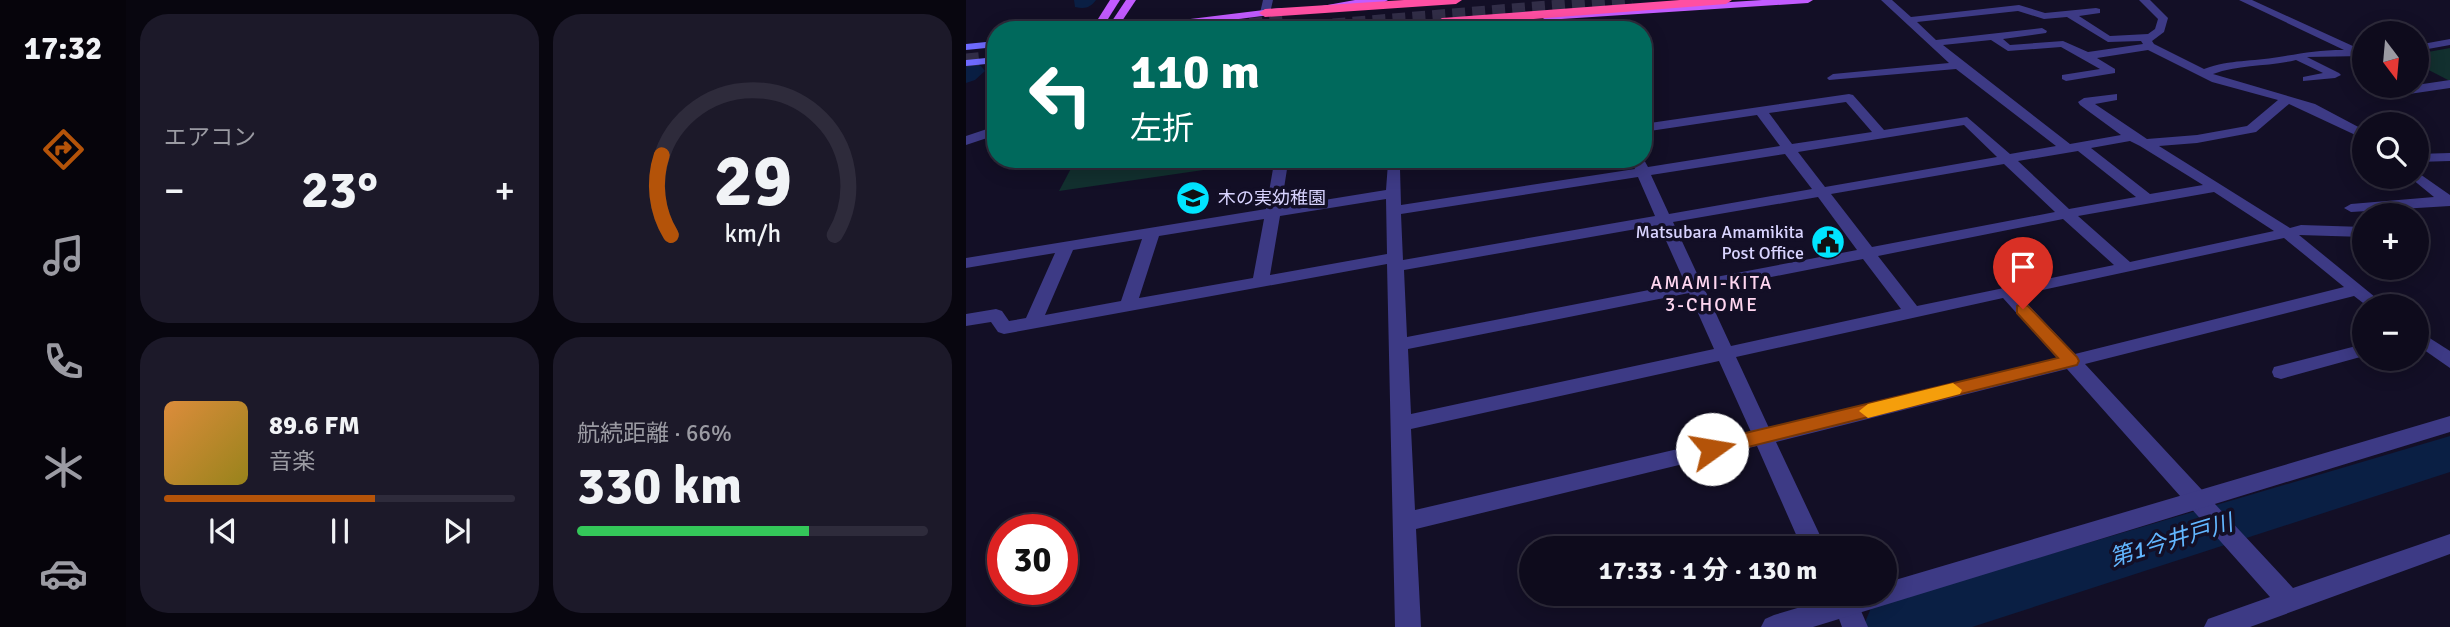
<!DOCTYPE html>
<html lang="ja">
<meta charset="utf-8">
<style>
:root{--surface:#0e0b1c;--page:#1c1929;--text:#f1f3f6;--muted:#9b9ba3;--line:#2e2b3b;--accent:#b45309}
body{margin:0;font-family:Signika,"Noto Sans JP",sans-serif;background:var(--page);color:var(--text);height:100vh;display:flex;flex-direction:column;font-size:26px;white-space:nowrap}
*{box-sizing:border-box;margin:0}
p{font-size:23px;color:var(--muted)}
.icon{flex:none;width:38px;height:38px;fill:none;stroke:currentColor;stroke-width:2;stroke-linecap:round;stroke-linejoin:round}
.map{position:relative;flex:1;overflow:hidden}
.side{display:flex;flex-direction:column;gap:14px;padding:14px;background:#08060f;width:840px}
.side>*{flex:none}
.hud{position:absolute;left:21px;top:21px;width:665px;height:147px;border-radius:28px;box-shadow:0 4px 18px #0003,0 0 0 2px var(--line);background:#00695c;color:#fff;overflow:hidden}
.needle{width:46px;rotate:164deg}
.fabs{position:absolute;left:1386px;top:21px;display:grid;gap:14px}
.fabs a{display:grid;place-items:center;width:77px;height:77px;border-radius:50%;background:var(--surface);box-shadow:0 4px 18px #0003,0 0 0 2px var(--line);font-size:35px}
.speed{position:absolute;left:21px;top:514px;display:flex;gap:14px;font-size:35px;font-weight:700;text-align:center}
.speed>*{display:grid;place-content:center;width:91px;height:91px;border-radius:50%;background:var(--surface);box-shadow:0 4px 18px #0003,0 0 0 2px var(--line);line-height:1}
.speed .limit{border:10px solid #d22;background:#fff;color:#111}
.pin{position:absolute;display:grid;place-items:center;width:60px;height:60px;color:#fff;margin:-72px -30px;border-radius:50% 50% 50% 0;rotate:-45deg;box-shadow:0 0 7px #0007}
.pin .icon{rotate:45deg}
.me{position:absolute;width:77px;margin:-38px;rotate:77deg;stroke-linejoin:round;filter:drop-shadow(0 0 5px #0008)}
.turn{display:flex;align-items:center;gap:24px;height:147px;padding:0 28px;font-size:32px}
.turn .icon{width:91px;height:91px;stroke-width:2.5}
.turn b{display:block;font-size:49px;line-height:60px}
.big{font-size:52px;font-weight:700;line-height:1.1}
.side .widget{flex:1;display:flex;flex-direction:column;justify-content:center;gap:10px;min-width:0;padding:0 24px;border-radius:28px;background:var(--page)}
.side .dial{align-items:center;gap:0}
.dial svg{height:182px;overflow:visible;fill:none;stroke:var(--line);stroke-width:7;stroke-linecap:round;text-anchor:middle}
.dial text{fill:var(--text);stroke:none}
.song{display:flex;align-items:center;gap:21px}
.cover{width:84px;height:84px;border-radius:10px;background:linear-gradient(135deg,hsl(30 70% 55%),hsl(50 70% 35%))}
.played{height:7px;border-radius:4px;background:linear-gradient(90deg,var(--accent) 60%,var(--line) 60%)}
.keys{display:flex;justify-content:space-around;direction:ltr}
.heat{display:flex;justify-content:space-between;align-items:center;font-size:38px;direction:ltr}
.charge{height:10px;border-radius:5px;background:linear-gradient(90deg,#34c759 66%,var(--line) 0)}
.side .tiles{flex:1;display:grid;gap:14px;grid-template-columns:repeat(2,1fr)}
.trip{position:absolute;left:553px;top:536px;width:378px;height:70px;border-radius:35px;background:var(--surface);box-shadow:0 4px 18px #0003,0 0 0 2px var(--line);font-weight:700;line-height:70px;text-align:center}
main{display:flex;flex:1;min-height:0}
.dock{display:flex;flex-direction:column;width:126px;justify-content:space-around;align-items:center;background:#06040b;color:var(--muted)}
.dock .icon{width:49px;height:49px}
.dock .selected{color:var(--accent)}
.dock b{font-size:32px;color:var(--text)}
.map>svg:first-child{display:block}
.green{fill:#12302f}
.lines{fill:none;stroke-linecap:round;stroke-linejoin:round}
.river{fill:#0a1f44;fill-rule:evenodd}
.motorway-tunnel{stroke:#312d47;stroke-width:13;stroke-dasharray:13 7;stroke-linecap:butt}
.minor{fill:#3d3a85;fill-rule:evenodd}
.tertiary{fill:#3d3a85;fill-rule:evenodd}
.secondary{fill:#6f6bff;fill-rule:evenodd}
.primary{fill:#c25bff;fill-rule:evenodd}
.motorway{fill:#ff4fa3;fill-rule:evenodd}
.route{fill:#b45309;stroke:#753606;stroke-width:2}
.slow{fill:#f59e0b}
.labels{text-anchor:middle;stroke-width:7;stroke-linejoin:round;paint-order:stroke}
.poi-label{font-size:18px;fill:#d9d4ff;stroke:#130f26;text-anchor:start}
.neighbourhood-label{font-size:19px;letter-spacing:2px;fill:#ffd6f0;stroke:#130f26}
.near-water-label{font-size:23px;font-style:italic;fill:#62b6ff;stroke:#130f26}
</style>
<main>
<nav class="dock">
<b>17:32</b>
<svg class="icon selected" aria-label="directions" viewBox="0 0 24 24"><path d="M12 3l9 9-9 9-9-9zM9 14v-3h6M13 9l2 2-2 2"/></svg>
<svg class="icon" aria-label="music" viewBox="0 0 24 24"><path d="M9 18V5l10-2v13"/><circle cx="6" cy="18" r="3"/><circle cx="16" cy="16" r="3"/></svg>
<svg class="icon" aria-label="phone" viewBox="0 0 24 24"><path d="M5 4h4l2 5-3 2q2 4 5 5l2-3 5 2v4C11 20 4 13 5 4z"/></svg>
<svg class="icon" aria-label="climate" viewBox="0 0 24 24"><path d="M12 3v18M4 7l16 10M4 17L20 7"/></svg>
<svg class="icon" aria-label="car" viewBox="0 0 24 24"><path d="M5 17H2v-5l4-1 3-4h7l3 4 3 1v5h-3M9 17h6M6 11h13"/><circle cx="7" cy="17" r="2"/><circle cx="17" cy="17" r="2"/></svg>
</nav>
<section class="side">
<div class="tiles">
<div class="widget"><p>エアコン</p>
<div class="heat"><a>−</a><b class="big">23°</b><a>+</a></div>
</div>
<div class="widget dial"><svg viewBox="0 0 100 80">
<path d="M14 69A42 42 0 1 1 86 69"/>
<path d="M14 69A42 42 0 0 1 10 34" stroke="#b45309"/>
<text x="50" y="56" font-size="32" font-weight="700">29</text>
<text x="50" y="72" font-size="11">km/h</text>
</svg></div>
<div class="widget">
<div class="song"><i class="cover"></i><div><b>89.6 FM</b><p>音楽</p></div></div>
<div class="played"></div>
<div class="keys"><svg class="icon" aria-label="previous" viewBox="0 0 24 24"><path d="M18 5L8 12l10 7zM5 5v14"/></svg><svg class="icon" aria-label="pause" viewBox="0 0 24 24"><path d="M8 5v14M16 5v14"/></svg><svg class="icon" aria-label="next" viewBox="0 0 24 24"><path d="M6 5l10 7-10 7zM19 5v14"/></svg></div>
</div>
<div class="widget"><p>航続距離 · 66%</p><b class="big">330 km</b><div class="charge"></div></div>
</div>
</section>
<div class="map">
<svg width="1484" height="627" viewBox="0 0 1484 627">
<rect width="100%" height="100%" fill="#130f26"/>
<g class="green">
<path d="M1484 48V81L1451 64V54Z"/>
<path d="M110 159H313L93 191Z"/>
</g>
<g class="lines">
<g class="river">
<path d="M108 0H130C124 8 119 9 109 7Z"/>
<path d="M6 63 15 66 19 71 9 80 0 83V65Z"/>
<path d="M1484 436V472L1006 627H897L905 608 925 601Z"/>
</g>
<g class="motorway-tunnel">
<path d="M224 30 320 21"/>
<path d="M307 30 666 0"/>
<path d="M0 60 30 57"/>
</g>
<g class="minor">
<path d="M297 0H307L304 13 299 16 294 13Z"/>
<path d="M915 0H926L945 17 1053 5 1079 13 1130 8 1134 9V13L1113 16 1144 36 1182 34 1189 29 1192 19 1173 0H1184L1202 18 1198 32 1186 41 1188 44 1238 69C1266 59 1285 62 1313 57 1338 53 1351 50 1378 50L1273 0H1286L1389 47 1390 50H1398V56L1341 57 1373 73 1375 75 1369 78 1337 81V77L1357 73 1330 60C1302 67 1274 64 1247 74L1349 104 1398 130V139L1323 104 1290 132 1231 143 1193 146 1324 228 1335 225 1398 227V237L1333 235 1420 306H1401L1388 296 1119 364 1327 588 1484 534V554L1284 627H1238L1242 619 1304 597 1101 369 810 442 860 548H836L791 446 450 529 455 627H429L421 264 38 334 32 332 25 322 0 326V314L30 309 36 311 43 321 60 318 89 253 0 268V258L300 209 308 163 313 159 322 163 315 207 420 190 422 163 444 159H479L472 163 434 169 435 205 669 169 664 159 677 158 682 167 814 146 791 115 677 132V124L883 94 887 95 918 130 1001 117 1044 154 1090 146 990 69 863 80 861 78 867 74 983 63ZM1052 11 1078 19 1101 17 1142 42 1175 41 1177 44 1122 52 1097 41 1044 45 1037 39 1080 33 1081 31 1076 28 970 40 951 22ZM1025 40 1042 51 1095 47 1134 69 1096 75V79L1100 81 1149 73V69L1131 58 1182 50 1246 82 1312 100 1281 126 1231 135 1181 139 1129 104 1151 100V94L1118 98 1112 102 1114 105 1155 135 1104 144 977 45ZM880 102 906 132 826 144 803 113ZM998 125 1031 157 859 187 832 152ZM1164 141 1174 146 1237 185 1184 194 1125 148ZM1112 151 1170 197 1103 209 1052 161ZM819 154 846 189 703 214 685 175ZM1038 164 1089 212 906 247 865 194ZM672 177 689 216 437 260 435 214ZM1248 192 1308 231 1164 262 1112 216ZM852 197 891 250 734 280 707 222ZM420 199 421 254 304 275 314 216ZM298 219 287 278 173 298 193 236ZM1097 219 1148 265 951 306 912 256ZM693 225 719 283 441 337 438 270ZM1318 238 1378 287 1109 354 1053 295ZM176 239 155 301 79 315 107 250ZM897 259 935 309 765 346 739 290ZM723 293 748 349 445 414 442 349ZM1037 298 1091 358 803 428 770 357ZM753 361 785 432 449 510 445 429Z"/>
<path d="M1484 39V45L1451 51V45Z"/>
<path d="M1484 80V88L1416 98 1410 94 1416 90Z"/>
<path d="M1484 153V161L1451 162V154Z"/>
<path d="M1451 172 1484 195V206L1385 212 1378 208 1385 204 1468 197 1446 179 1444 177H1451Z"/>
<path d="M1451 330 1484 351V368L1451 345Z"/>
<path d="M1398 344V356L1315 379 1308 377 1306 372 1308 367Z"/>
<path d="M880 594 889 597 902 627H876L868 605 871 597Z"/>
</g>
<g class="tertiary">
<path d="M30 126V135L0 145V136Z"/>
<path d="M1484 416V432L847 627H795L799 619 808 615 882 593H919V583Z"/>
</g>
<g class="secondary">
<path d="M30 41V47L0 50V44Z"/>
<path d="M30 57V63L0 66V60Z"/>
</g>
<g class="primary">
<path d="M144 0H154L135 30H125Z"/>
<path d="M160 0H170L150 30H140Z"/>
<path d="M389 0H422L417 3 361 9 356 6Z"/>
<path d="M796 0H847L842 3 580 20 575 17 580 14Z"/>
<path d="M315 8 320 11 319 13 187 30H154L159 27Z"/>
<path d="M493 18 497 19V23L406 30H349L354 27Z"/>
</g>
<g class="motorway">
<path d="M438 0H496L490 4 299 17 293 13 299 9Z"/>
<path d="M714 0H766L760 4 476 26 470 22 476 18Z"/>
</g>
</g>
<path class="route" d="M1057 304 1062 306 1111 357 1113 361 1111 365 746 456 737 449 746 441 1092 358 1051 313V306Z"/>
<path class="slow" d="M987 383 996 390 994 394 902 418 893 411 902 404Z"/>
<defs>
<g id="school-disc" transform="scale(1.75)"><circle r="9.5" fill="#00e5ff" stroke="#130f26"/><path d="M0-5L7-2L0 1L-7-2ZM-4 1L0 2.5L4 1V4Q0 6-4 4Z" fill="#111"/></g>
<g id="civic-disc" transform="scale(1.75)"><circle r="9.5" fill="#00e5ff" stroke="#130f26"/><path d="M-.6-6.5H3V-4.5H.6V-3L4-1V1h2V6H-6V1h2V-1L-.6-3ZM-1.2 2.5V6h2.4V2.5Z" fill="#111"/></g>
</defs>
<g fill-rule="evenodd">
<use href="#school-disc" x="227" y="198"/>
<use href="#civic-disc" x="862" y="242"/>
</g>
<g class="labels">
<g class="poi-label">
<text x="252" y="204">木の実幼稚園</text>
<text x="838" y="238" text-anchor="end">Matsubara Amamikita<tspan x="838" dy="21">Post Office</tspan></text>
</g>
<g class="neighbourhood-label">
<text x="746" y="289">AMAMI-KITA<tspan x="746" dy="22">3-CHOME</tspan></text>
</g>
<g class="near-water-label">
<text transform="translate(1205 540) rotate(-17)" y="8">第1今井戸川</text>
</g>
</g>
</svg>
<div class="fabs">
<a><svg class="needle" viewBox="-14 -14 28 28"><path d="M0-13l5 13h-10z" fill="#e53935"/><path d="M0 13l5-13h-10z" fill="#9b9ba3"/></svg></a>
<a><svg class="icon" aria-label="search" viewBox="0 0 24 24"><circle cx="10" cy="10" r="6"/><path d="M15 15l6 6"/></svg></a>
<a>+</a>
<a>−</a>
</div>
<div class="speed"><div class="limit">30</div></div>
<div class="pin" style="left:1057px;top:309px;background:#d93025"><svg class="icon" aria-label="arrive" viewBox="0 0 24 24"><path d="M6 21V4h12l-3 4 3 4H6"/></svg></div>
<svg class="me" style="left:746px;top:449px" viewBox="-20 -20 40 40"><circle r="19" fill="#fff"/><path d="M0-13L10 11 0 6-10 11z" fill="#b45309"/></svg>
<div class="trip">17:33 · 1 分 · 130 m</div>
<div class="hud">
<div class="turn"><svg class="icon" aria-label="left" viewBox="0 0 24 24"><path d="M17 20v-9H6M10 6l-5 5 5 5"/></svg><div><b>110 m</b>左折</div></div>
</div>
</div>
</main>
